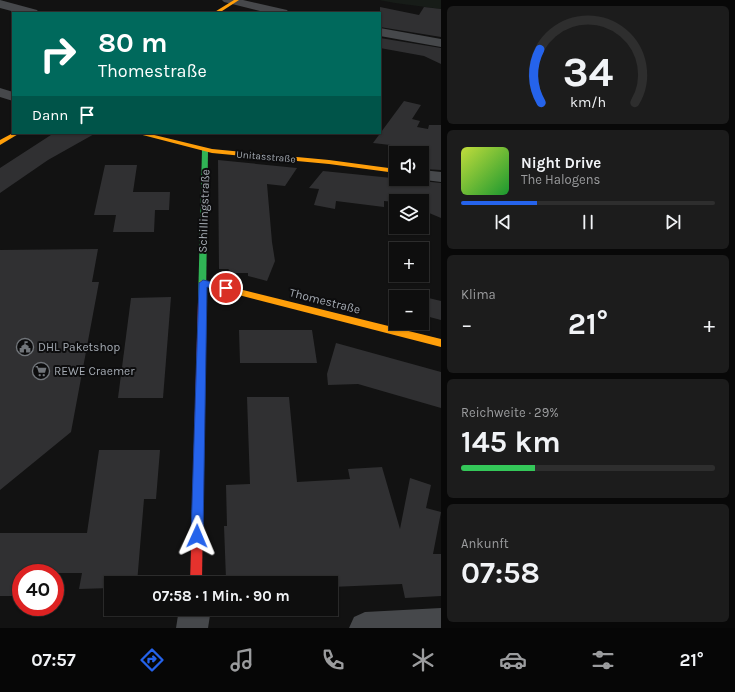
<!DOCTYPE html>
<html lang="de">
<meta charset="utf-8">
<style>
:root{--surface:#0e0e0e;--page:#1c1c1c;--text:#f1f3f6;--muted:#9b9c9e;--line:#2e2e2e;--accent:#2563eb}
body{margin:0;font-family:Karla,sans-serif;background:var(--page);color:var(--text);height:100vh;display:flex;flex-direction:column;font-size:15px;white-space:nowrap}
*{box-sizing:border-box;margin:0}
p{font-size:13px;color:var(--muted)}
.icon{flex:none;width:22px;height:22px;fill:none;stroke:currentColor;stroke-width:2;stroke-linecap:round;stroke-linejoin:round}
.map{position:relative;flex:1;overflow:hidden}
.sheet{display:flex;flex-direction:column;gap:6px;padding:6px;background:#080808;width:294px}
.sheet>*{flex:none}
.banner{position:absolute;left:12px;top:12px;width:369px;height:122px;border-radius:0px;box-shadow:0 1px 3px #0004,0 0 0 1px var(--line);background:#00695c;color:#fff;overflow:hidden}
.tools{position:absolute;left:389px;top:146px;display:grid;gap:8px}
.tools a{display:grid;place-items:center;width:40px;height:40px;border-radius:0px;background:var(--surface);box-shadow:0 1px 3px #0004,0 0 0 1px var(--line);font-size:20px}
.speed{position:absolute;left:12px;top:564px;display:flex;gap:8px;font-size:20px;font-weight:700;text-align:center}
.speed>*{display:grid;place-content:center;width:52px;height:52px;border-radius:50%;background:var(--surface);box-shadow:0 1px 3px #0004,0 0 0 1px var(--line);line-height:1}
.speed .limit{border:6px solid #d22;background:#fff;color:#111}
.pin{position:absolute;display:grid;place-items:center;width:34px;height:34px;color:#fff;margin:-17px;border:2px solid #fff;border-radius:50%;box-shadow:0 1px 4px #0007}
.me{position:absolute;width:44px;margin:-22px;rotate:1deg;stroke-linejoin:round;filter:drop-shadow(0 0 3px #0008)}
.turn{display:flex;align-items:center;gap:14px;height:84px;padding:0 20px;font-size:18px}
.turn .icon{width:52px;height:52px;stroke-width:2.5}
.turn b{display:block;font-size:28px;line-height:34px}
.then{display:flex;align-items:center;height:38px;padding:0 20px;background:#0003;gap:8px;font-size:15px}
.big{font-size:30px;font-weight:700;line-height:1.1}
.sheet .tile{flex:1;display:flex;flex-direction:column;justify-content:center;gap:6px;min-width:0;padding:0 14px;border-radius:6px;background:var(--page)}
.sheet .dial{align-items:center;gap:0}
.dial svg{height:104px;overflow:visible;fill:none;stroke:var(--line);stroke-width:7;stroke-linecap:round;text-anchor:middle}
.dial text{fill:var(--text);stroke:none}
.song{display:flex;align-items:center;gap:12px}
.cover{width:48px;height:48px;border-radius:6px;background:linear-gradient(135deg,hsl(70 70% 55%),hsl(130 70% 35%))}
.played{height:4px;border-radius:2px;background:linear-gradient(90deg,var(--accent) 30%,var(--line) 30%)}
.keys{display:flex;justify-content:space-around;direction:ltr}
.heat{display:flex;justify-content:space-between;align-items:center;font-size:22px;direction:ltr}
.charge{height:6px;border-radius:3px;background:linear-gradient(90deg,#34c759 29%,var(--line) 0)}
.trip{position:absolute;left:104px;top:576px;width:234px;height:40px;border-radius:0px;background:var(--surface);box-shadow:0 1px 3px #0004,0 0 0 1px var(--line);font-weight:700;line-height:40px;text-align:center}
.dock{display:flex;height:64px;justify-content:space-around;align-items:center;background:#060606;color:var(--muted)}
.dock .icon{width:28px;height:28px}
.dock .on{color:var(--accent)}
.dock b{font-size:18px;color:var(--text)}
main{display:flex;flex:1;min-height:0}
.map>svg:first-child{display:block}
.green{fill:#171c18}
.building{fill:#303032}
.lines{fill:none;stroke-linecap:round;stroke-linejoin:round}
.street{fill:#46484b;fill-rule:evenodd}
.fast{fill:#30b455;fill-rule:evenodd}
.slow{fill:#ff9f0a;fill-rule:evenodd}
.jam{fill:#e5322d;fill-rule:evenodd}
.route{fill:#2563eb;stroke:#184099}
.labels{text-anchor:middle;stroke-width:4;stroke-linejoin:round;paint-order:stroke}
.far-street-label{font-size:10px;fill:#a4aab2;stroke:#0d0d0e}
.street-label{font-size:12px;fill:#a4aab2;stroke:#0d0d0e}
.poi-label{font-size:12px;fill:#a4aab2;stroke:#0d0d0e;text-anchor:start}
</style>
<main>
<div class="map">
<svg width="441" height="628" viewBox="0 0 441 628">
<rect width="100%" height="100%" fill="#121212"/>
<path class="green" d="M379 0H441V9L395 3Z"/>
<g class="building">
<path d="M380 7 419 15 424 7 441 9V37L380 27Z"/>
<path d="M380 38 441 48V64L424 56 380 48Z"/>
<path d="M404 101 421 105 412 119 420 121 417 127 428 129 429 125H441V170L424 169 427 146 425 149 373 143Z"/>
<path d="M54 133H96L48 160 0 193V168Z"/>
<path d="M218 160 297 168 285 186 267 184 272 242 275 261 267 281 248 276V273H233L228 269H219Z"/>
<path d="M105 165H137L133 192H170L169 210H155L154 232H113L116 215H94Z"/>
<path d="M323 171 441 183V218L422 210V201H396V202L384 201V207L336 201 335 209 314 205 319 189 309 188Z"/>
<path d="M98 249 92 282H99L71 432 0 490V250Z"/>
<path d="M412 294 441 301V320L422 315V297H411Z"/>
<path d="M171 297 163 398H118L131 298Z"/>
<path d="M239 330H312L317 363H240Z"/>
<path d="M336 343 441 372V408L358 384 328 385 327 374Z"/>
<path d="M247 397H289L297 482 350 479 348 469 382 467 400 529 410 478 431 485 426 508 441 512 433 554H441V596L405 598 402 584 331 587V583H322L321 575 226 579 224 526H227L226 485 250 484Z"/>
<path d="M99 450H160L156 499H144L137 583H111V588L79 589 82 573H21V596H0V533H87Z"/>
</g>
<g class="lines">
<g class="street">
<path d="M0 0 37 10 39 13H19L0 8Z"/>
<path d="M222 0H243L287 10 289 13H268L224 2Z"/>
<path d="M380 28 441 39V47L380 36Z"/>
<path d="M0 88 13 92V101L0 97Z"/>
<path d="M422 170 441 172V182L417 179H422Z"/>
<path d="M441 608V628H349L354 617 365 612Z"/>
<path d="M179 609H211L208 628H176Z"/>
</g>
<path class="fast" d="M205 148 208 150 206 302 202 305 198 302 202 150Z"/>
<g class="slow">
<path d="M234 0H239L219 13H213Z"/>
<path d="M13 133H20L0 145V140Z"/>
<path d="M135 133H146L212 149 329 160 396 169V173L329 164 212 153Z"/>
<path d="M203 280 441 339V347L200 285 199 283 200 281Z"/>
</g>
<path class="jam" d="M202 299 206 302 202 583H190L198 302Z"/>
</g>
<path class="route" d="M203 280 226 285 230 288 226 291 207 287 203 536 202 540 197 541 193 540 191 536 199 283Z"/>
<defs>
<g id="civic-ring" transform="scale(0.9)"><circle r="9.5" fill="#0d0d0e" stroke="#71757a" stroke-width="1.5"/><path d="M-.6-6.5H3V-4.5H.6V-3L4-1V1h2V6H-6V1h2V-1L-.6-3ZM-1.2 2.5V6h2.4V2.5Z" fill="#71757a"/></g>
<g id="supermarket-ring" transform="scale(0.9)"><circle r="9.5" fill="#0d0d0e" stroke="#71757a" stroke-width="1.5"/><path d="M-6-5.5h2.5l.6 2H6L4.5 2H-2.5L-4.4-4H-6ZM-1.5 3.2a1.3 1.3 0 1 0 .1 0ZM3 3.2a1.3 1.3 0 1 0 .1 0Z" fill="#71757a"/></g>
</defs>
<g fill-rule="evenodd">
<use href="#civic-ring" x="25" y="347"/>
<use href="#supermarket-ring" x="41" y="371"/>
</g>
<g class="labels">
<g class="far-street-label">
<text transform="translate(266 156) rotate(5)" y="4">Unitasstraße</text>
</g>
<g class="street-label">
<text transform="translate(204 211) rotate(-88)" y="4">Schillingstraße</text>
<text transform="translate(325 301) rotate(14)" y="4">Thomestraße</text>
</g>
<g class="poi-label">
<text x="38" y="351">DHL Paketshop</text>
<text x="54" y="375">REWE Craemer</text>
</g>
</g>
</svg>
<div class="tools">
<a><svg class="icon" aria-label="sound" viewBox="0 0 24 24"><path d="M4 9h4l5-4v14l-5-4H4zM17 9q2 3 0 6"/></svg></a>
<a><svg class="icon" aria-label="layers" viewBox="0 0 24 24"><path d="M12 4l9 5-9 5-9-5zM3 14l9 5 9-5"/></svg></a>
<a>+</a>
<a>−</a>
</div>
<div class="speed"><div class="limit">40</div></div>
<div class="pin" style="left:226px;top:288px;background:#d93025"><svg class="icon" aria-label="arrive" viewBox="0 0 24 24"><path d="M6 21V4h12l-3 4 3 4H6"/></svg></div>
<svg class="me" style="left:197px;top:536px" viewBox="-20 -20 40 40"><path d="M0-17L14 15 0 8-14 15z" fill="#2563eb" stroke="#fff" stroke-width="4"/></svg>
<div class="trip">07:58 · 1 Min. · 90 m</div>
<div class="banner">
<div class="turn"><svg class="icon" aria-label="right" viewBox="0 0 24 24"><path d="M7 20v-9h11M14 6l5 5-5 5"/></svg><div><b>80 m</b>Thomestraße</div></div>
<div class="then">Dann<svg class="icon" aria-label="arrive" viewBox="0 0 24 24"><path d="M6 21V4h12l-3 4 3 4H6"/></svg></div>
</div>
</div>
<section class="sheet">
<div class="tile dial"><svg viewBox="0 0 100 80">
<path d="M14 69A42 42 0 1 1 86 69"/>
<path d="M14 69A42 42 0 0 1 13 28" stroke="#2563eb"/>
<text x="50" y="56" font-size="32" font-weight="700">34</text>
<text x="50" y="72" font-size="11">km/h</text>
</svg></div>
<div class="tile">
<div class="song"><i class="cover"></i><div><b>Night Drive</b><p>The Halogens</p></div></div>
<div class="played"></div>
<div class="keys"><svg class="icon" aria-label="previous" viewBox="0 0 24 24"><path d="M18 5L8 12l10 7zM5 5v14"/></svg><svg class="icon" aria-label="pause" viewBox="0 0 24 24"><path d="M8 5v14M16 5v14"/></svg><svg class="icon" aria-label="next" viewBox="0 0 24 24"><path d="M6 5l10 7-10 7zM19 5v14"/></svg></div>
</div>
<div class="tile"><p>Klima</p>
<div class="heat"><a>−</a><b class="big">21°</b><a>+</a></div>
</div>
<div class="tile"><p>Reichweite · 29%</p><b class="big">145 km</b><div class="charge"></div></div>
<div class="tile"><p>Ankunft</p><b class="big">07:58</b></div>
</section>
</main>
<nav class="dock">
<b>07:57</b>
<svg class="icon on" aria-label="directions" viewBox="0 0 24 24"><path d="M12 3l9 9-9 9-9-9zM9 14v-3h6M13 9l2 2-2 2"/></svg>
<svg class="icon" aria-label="music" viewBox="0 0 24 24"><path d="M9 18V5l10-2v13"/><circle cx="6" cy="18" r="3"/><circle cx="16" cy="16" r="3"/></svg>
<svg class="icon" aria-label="phone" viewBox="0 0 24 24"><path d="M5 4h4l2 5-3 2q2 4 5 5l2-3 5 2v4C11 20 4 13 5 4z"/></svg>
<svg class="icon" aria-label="climate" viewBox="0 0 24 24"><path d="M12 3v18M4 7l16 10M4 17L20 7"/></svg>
<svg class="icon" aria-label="car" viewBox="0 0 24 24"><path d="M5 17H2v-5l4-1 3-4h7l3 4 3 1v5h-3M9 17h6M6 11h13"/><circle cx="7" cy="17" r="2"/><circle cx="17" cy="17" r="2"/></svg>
<svg class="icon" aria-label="filters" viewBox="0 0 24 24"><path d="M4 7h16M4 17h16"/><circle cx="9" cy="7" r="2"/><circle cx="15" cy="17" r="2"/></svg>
<b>21°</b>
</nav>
